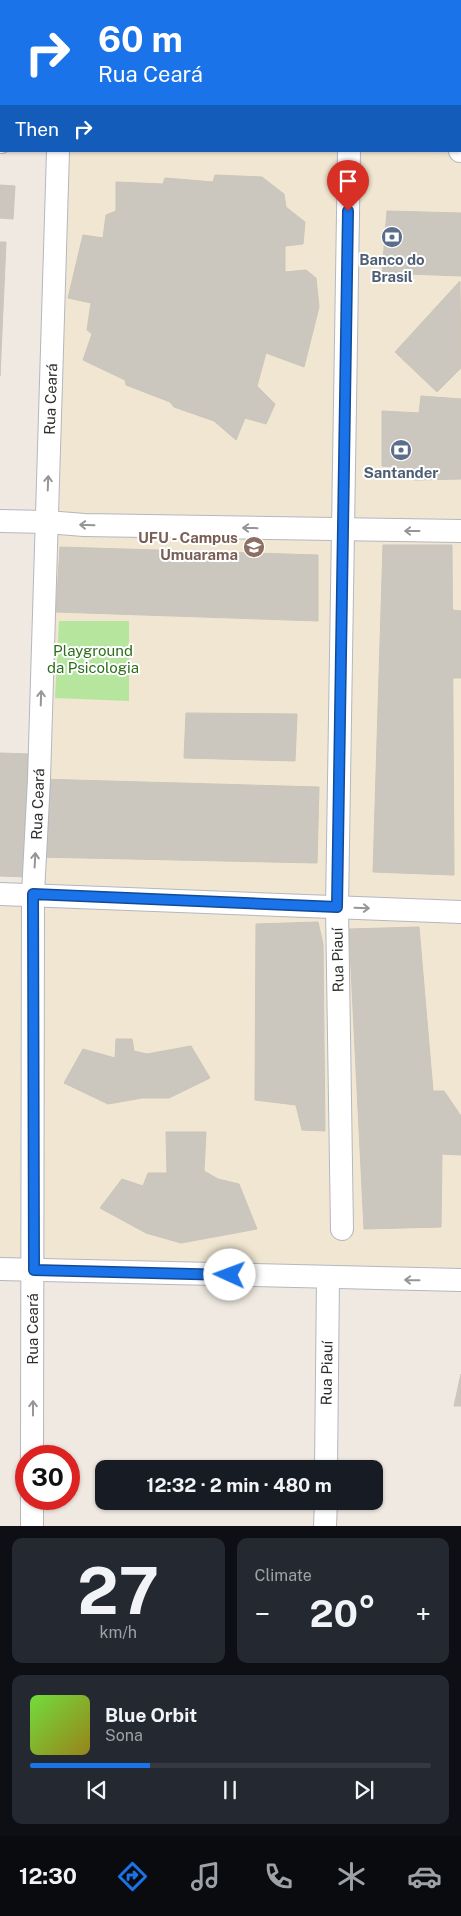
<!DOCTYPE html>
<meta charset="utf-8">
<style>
:root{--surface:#171b24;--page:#242831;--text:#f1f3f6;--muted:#9ea1a6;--line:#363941;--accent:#1a73e8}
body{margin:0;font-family:"Public Sans",sans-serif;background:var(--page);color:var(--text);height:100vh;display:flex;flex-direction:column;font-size:19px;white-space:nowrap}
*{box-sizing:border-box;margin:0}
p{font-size:16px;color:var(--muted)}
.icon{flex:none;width:28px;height:28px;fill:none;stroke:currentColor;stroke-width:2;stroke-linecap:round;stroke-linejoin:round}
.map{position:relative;height:1526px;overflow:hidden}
.panel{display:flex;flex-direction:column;gap:12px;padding:12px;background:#0d0f14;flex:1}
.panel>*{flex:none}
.hud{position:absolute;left:0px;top:0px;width:461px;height:152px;box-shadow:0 1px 4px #0004;background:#1a73e8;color:#fff;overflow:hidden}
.speed{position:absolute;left:15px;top:1445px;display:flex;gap:10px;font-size:25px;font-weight:700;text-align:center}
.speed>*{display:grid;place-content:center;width:65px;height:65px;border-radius:50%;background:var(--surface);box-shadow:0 1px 4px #0004;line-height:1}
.speed .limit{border:8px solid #d22;background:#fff;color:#111}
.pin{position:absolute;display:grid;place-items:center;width:42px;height:42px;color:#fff;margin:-51px -21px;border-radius:50% 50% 50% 0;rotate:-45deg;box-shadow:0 0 5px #0007}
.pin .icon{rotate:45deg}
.me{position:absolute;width:55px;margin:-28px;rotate:272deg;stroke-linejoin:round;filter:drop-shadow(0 0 4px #0008)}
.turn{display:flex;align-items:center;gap:18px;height:105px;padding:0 15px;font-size:22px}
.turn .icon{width:65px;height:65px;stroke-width:2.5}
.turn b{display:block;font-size:35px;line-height:42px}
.then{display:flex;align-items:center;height:48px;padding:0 15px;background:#0003;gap:10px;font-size:19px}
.big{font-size:38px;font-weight:700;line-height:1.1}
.panel .tile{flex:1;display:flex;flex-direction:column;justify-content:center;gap:8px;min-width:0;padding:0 18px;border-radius:10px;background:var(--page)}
.panel .dial{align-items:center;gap:0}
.dial b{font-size:65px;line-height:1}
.song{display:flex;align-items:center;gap:15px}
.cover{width:60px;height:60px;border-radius:8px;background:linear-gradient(135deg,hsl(100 70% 55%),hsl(50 70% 35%))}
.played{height:5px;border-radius:2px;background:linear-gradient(90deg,var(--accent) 30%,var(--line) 30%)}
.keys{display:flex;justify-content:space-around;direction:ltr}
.heat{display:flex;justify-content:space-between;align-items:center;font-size:28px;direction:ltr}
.panel .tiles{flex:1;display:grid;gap:12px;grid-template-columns:1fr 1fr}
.tile:last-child{grid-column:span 2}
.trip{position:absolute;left:95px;top:1460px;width:288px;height:50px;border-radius:10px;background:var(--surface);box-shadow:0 1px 4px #0004;font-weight:700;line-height:50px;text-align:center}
.tab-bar{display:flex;height:80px;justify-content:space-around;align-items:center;background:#090b0e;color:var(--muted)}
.tab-bar .icon{width:35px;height:35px}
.tab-bar .current{color:var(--accent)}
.tab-bar b{font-size:22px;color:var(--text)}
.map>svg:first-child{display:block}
.education{fill:#f0e6d1}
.green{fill:#b6e59e}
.building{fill:#cbc7bf;stroke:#cbc5ba}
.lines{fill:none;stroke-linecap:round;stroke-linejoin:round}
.minor-casing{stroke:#b4b7c1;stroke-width:24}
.minor{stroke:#fff;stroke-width:22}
.oneway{stroke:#969696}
.route-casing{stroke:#114b97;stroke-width:12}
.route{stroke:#1a73e8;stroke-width:9}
.labels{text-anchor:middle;stroke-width:4;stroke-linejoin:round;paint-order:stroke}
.service-label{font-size:15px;font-weight:bold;fill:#4e5e75;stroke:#fff}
.street-label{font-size:15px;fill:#2e2e2e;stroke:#fff}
.education-label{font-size:15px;font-weight:bold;fill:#785e54;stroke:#fff;text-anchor:end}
.park-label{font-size:15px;fill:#2c6e1b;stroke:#fff}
</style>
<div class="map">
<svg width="461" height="1526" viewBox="0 0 461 1526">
<rect width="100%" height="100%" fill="#efe9e1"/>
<path class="education" d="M60 151H374L461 154V1277L0 1267V895H35Z"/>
<path class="green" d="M59 621H129V701L55 698Z"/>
<g class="building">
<path d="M215 175 262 177 284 194 286 207 305 222 303 244 285 246V272L306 270 316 278 319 307 304 367 266 353 257 386 275 404 266 424 245 418 236 440 214 421 174 407 170 402 126 385 125 380 83 360 92 334 87 330 91 303 68 298 83 235 103 238 106 215 116 211V182L163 184 165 178 213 182Z"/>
<path d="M0 185 15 186 13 219 0 218Z"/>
<path d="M387 211 461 213V276L382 273Z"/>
<path d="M0 242H6L0 376Z"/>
<path d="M460 281 461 368 437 392 395 352Z"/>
<path d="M421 396 461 399V479L414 480 404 468 382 466V411L419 413Z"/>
<path d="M383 545H452L454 875 373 872Z"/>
<path d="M60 547 318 555V621L56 612Z"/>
<path d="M453 610 461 611V678H453Z"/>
<path d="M186 713 297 714 295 761 184 758Z"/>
<path d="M0 753 30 754 26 877 0 876Z"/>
<path d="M39 779 319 787 317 863 37 857Z"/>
<path d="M318 922 323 944 325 1131 302 1130 296 1105 255 1100 256 924Z"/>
<path d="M419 927 433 1091H444L461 1116V1155L442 1154 441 1227 364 1229 349 929Z"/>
<path d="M116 1039H132L134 1051 147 1054 191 1046 210 1078 169 1098H142L108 1104 64 1083 83 1049 115 1058Z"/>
<path d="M166 1132H206L204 1171 218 1179 239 1184 257 1229 181 1243 146 1233 100 1208 122 1179 143 1186 148 1173H167Z"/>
<path d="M461 1374V1406H454Z"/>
</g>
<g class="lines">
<g class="minor-casing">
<g id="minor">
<path d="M61 1V0"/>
<path d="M352 1V0"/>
<path d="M0 142H1"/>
<path d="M460 151H461"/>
<path d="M0 521 47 522 84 525 461 531"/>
<path d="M0 894 461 912"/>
<path d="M342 1229 337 907 349 151"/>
<path d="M0 1269 461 1280"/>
<path d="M32 1456 33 894 39 779 58 151"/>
<path d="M326 1469 328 1278"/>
<path d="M32 1526V1499"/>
<path d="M325 1526 326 1501"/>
</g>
</g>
<use href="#minor" class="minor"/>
</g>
<defs><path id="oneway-shaft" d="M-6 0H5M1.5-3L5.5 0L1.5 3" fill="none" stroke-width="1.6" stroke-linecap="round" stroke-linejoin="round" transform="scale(1.25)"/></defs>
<g class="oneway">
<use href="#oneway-shaft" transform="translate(48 483) rotate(-88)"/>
<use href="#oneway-shaft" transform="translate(87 525) rotate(-178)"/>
<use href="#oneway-shaft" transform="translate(250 528) rotate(-179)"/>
<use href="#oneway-shaft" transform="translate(412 531) rotate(-180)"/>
<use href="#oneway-shaft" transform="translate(41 698) rotate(-88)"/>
<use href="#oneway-shaft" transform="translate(35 860) rotate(-87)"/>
<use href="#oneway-shaft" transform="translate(362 908) rotate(2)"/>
<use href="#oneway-shaft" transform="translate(412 1280) rotate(-179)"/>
<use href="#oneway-shaft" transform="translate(33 1408) rotate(-90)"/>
</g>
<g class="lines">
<g class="route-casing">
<path id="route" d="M230 1275 34 1270 33 894 337 907 348 211"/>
</g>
<use href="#route" class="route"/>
</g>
<defs>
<g id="bank-disc" transform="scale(1.125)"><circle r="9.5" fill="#5c6f8a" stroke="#fff"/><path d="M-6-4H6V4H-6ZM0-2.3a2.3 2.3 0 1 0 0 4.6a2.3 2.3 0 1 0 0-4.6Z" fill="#fff"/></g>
<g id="university-disc" transform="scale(1.125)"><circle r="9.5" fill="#8d6e63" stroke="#fff"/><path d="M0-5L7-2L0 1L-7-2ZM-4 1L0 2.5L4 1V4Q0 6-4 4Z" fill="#fff"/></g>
</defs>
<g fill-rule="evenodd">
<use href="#bank-disc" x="392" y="237"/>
<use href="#bank-disc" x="401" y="450"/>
<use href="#university-disc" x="254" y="547"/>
</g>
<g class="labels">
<g class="service-label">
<text x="392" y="265">Banco do<tspan x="392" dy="17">Brasil</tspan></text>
<text x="401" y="478">Santander</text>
</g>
<g class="street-label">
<text transform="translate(51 399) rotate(-88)" y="5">Rua Ceará</text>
<text transform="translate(38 804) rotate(-88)" y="5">Rua Ceará</text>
<text transform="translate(338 960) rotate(-91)" y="5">Rua Piauí</text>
<text transform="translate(33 1329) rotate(-90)" y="5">Rua Ceará</text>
<text transform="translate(327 1373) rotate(-89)" y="5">Rua Piauí</text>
</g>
<g class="education-label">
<text x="238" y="543">UFU - Campus<tspan x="238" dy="17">Umuarama</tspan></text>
</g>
<g class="park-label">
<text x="93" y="656">Playground<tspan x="93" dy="17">da Psicologia</tspan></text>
</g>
</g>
</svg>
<div class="speed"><div class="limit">30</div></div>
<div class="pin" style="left:348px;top:211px;background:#d93025"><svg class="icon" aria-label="arrive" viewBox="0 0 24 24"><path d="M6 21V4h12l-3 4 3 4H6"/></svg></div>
<svg class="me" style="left:230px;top:1275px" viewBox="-20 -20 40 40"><circle r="19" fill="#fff"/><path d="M0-13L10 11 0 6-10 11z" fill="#1a73e8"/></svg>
<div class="trip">12:32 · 2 min · 480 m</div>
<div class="hud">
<div class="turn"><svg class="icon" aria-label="right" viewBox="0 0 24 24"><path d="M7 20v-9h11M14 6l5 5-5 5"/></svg><div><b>60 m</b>Rua Ceará</div></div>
<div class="then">Then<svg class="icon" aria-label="right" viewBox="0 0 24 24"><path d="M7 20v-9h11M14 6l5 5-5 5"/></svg></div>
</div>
</div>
<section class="panel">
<div class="tiles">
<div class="tile dial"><b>27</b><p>km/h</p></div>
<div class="tile"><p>Climate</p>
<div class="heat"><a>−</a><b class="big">20°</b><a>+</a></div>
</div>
<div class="tile">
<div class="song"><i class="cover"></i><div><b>Blue Orbit</b><p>Sona</p></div></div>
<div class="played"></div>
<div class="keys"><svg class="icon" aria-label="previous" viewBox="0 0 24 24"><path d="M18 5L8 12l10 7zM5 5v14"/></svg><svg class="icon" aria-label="pause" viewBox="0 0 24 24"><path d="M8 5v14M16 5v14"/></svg><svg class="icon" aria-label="next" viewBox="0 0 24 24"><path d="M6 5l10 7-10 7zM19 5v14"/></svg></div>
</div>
</div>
</section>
<nav class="tab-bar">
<b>12:30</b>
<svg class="icon current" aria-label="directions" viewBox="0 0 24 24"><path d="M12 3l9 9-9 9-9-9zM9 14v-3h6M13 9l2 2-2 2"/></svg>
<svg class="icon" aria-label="music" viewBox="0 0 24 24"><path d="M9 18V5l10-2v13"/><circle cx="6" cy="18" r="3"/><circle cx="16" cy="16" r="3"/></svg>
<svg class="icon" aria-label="phone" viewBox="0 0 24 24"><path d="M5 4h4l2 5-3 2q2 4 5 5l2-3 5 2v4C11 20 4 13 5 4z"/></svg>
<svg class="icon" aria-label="climate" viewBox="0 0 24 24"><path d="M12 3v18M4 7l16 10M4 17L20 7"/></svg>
<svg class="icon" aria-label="car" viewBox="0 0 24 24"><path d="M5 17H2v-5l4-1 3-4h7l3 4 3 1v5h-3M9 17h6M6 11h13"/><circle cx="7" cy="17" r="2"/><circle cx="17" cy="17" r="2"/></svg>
</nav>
